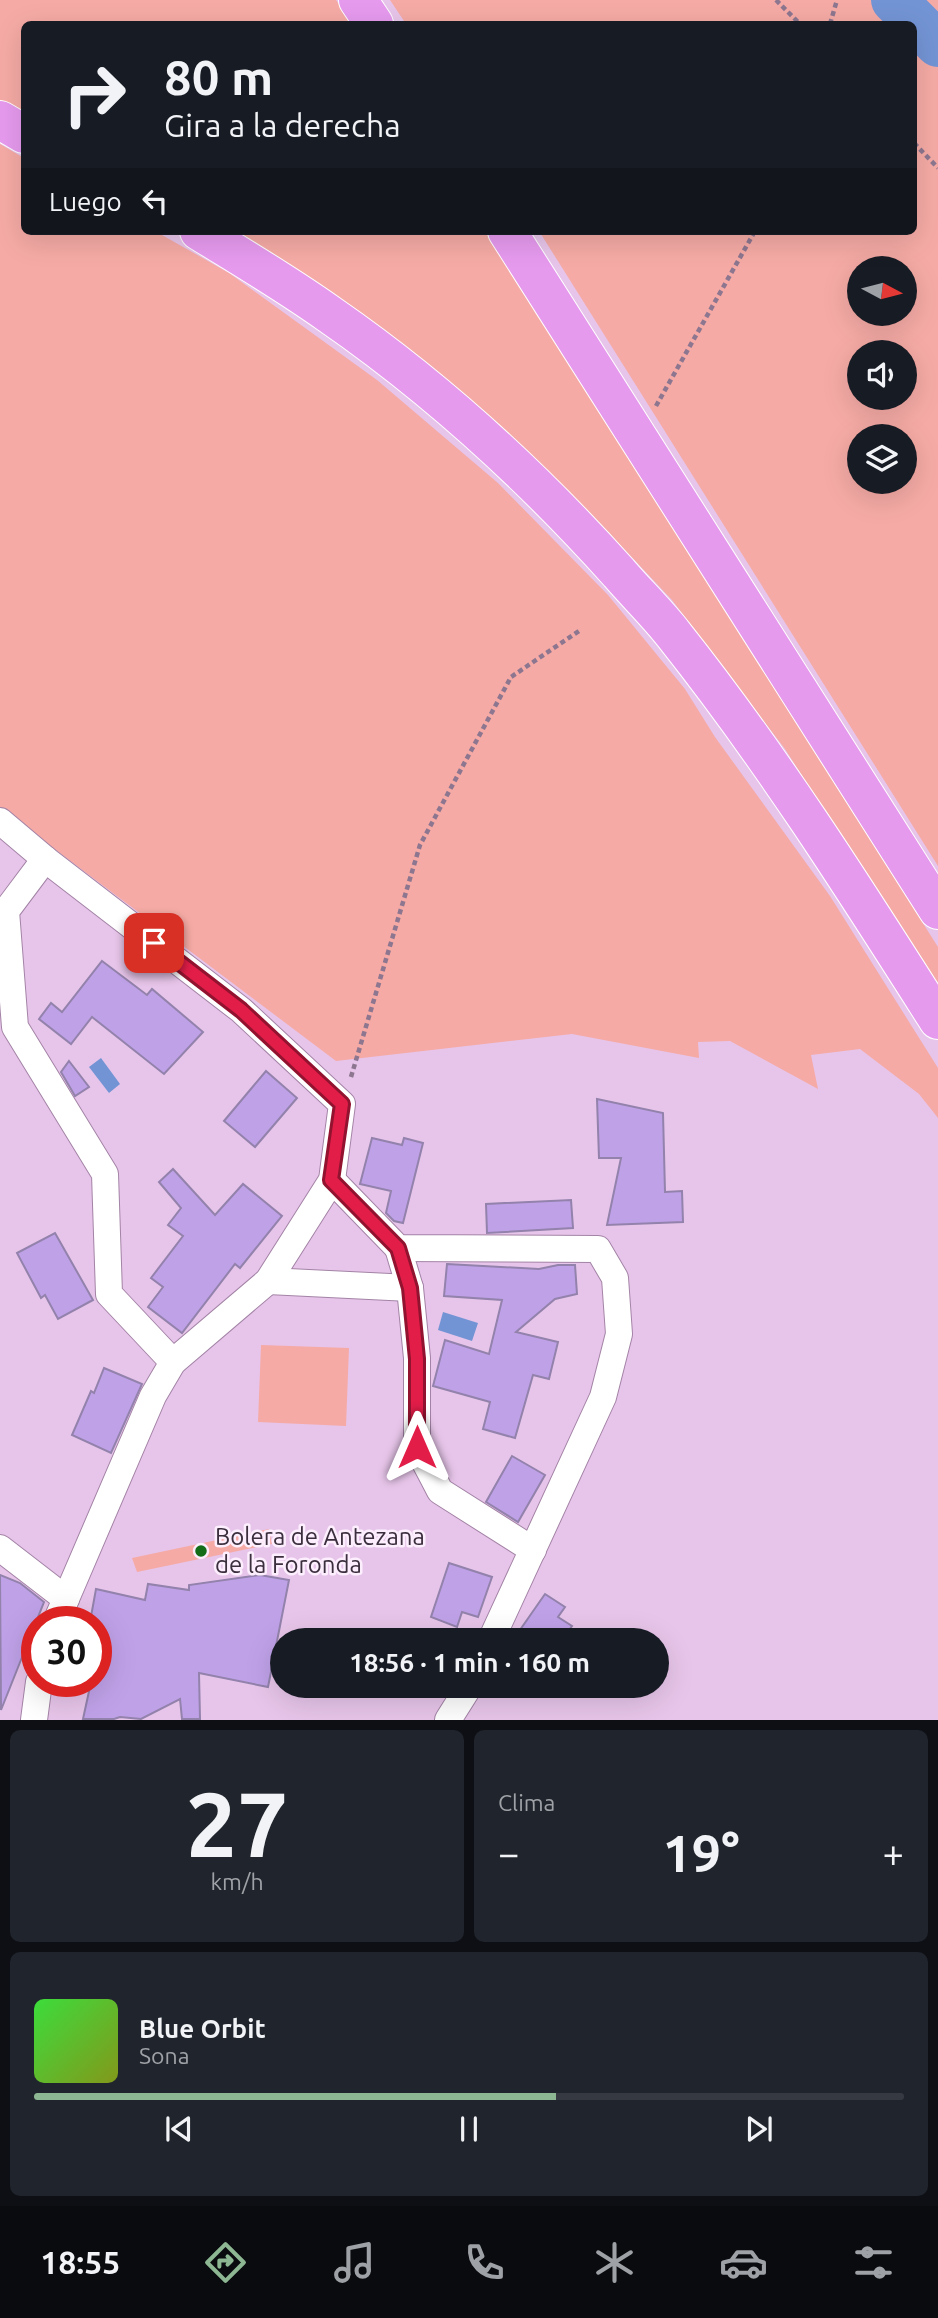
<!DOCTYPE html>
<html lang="es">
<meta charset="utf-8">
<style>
:root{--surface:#171b24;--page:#20242c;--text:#f1f3f6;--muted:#9ea1a6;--line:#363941;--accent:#8db792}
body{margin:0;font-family:Ubuntu,sans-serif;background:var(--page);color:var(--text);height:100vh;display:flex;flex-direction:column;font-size:26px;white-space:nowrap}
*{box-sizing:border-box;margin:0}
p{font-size:23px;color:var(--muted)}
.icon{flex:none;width:38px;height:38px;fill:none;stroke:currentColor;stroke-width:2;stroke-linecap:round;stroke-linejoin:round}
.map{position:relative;height:1720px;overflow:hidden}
.drawer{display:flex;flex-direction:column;gap:10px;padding:10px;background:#0d0f14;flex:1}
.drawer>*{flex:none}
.banner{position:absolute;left:21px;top:21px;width:896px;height:214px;border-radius:10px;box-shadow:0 7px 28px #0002;background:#171b24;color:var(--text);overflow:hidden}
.needle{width:46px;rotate:97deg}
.fabs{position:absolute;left:847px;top:256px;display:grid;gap:14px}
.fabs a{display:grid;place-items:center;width:70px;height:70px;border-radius:50%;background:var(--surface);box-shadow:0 7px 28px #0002;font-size:35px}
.speed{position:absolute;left:21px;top:1606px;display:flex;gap:14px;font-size:35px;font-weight:700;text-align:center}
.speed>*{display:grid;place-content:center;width:91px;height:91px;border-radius:50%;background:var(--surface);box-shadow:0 7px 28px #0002;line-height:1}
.speed .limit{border:10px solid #d22;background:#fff;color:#111}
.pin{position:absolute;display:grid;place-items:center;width:60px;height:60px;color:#fff;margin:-30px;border-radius:14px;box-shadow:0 4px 10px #0006}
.me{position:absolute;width:77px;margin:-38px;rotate:0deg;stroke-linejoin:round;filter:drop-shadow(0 0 5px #0008)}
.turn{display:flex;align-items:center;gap:24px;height:147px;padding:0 28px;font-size:32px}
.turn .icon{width:91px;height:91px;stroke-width:2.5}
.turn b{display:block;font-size:49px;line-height:60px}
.then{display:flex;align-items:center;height:66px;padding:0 28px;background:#0003;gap:14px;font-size:26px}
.big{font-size:52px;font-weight:700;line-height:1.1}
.drawer .tile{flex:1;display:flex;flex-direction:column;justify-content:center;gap:10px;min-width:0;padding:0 24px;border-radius:10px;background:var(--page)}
.drawer .dial{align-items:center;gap:0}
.dial b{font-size:91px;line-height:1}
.song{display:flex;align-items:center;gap:21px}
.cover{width:84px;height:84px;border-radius:10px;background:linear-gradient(135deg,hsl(120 70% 55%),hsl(70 70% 35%))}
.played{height:7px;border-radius:4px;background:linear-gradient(90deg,var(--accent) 60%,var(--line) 60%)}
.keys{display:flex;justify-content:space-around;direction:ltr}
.heat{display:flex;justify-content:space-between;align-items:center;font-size:38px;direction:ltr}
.drawer .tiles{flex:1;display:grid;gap:10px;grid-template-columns:1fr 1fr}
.tile:last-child{grid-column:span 2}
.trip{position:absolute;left:270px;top:1628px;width:399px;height:70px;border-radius:35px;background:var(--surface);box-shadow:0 7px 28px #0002;font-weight:700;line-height:70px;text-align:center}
.tab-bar{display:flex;height:112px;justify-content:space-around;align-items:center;background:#090b0e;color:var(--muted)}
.tab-bar .icon{width:49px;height:49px}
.tab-bar .active{color:var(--accent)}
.tab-bar b{font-size:32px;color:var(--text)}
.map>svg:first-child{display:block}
.green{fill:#f5aaa5;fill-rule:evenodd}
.water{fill:#7394d4}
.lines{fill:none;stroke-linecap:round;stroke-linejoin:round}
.river{stroke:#7394d4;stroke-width:46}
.building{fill:#bfa1e8;stroke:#9382ab;stroke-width:2}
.street-casing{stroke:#a383a6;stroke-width:28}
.highway-casing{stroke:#fff;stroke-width:40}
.path{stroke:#8d768f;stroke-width:4.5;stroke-dasharray:5 3.5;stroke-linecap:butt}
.street{stroke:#fff;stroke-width:26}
.highway{stroke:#e69aee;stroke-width:38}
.route-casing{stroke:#92132f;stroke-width:18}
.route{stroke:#e11d48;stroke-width:12}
.poi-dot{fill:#136d18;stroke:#fceefd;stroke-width:2.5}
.labels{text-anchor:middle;stroke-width:5;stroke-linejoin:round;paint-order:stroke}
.poi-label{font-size:24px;fill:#3b2e3d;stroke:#fceefd;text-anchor:start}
</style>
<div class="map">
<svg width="938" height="1720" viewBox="0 0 938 1720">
<rect width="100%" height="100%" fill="#e7c5ea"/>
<g class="green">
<path d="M0 0H336L353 24H24V115L0 102Z"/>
<path d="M390 0H938V866L539 231H914V24H406ZM859 268H905V313H859ZM859 352H905V397H859ZM859 436H905V481H859Z"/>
<path d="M0 144 24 158V231H155L229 273 377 380 498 483 608 595 685 689 715 737 830 896 938 1068V1118L919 1094 860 1049 811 1055 818 1089 730 1041 698 1042 699 1058 572 1034 336 1061 0 808Z"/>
<path d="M229 231H485L938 947V989L785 749 672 600 592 515 487 419Z"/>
<path d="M261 1345 349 1348 346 1426 258 1422Z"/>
<path d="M269 1529 272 1544 137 1572 132 1558Z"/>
</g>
<g class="water">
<path d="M101 1058 120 1084 109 1093 89 1067Z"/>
<path d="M443 1312 478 1323 472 1341 438 1330Z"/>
</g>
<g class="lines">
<path class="river" d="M894 0 938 44"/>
</g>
<g class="building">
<path d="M102 961 147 995 152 989 203 1032 164 1074 92 1017 71 1044 39 1019 51 1003 62 1012Z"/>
<path d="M69 1061 89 1087 75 1096 61 1072Z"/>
<path d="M266 1071 297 1098 255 1147 224 1121Z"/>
<path d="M597 1099 663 1113 665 1192 682 1191 683 1222 607 1225 621 1158H599Z"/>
<path d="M372 1138 402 1145 404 1138 423 1143 403 1223 394 1221 386 1213 391 1191 360 1184Z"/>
<path d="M173 1169 215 1215 243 1184 282 1216 240 1268 235 1264 182 1333 148 1307 163 1287 151 1278 183 1236 168 1225 181 1208 159 1182Z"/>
<path d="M571 1200 573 1228 487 1233 486 1204Z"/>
<path d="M55 1233 93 1300 58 1319 45 1295 41 1298 17 1253Z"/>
<path d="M447 1264 539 1269 558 1265H575L577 1294 555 1299 516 1332 558 1342 549 1379 533 1375 515 1438 483 1429 490 1402 433 1386 445 1340 489 1354 502 1300 444 1296Z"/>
<path d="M104 1368 142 1384 111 1453 72 1435 91 1391 94 1393Z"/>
<path d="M512 1456 545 1475 518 1522 486 1502Z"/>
<path d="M449 1563 492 1577 478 1617 462 1612 457 1627 431 1617Z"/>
<path d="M0 1575 20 1583 44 1602 1 1710Z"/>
<path d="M260 1575 289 1580 268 1687 199 1673 200 1719H182L180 1699 141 1719 120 1717 114 1719H83L91 1682H96V1622H90L96 1589 145 1600 148 1584 189 1590V1585Z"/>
<path d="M545 1594 565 1607 558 1617 572 1626 562 1640H513Z"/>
</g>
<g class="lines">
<g class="street-casing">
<g id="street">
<path d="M0 821 45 859 241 1010 342 1104 332 1180 268 1281 173 1362 153 1396 56 1622"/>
<path d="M45 859 6 911 15 1027 105 1174 109 1294 173 1362"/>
<path d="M332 1180 398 1248 598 1249 615 1278 619 1334 603 1397 491 1640"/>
<path d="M398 1248 410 1288 417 1358V1447L440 1491 533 1550"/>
<path d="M268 1281 410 1288"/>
<path d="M0 1548 66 1599"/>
<path d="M34 1720 39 1682"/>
<path d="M448 1720 470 1685"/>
</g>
</g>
<g class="highway-casing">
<g id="highway">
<path d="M358 0 374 24"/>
<path d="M0 120 24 134"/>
<path d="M199 231C243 258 287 284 329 314 436 388 532 476 619 573 637 594 657 613 674 635 771 757 854 888 938 1020"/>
<path d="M507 231 938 910"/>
</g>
</g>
<g class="path">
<path d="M776 0 800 24"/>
<path d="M830 24 837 0"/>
<path d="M914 143 938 168"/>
<path d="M656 406 755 231"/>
<path d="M351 1077 420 845 511 677 579 631"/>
</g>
<use href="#street" class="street"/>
<use href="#highway" class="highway"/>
</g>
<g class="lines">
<g class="route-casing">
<path id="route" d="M154 943 241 1010 342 1104 331 1180 398 1248 410 1288 417 1359V1447"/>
</g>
<use href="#route" class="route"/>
</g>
<circle class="poi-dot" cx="201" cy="1551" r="7"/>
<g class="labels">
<g class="poi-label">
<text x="215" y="1545">Bolera de Antezana<tspan x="215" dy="28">de la Foronda</tspan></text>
</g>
</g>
</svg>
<div class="fabs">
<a><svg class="needle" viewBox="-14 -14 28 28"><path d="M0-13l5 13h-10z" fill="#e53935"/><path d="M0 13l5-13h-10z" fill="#9ea1a6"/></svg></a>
<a><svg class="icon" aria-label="sound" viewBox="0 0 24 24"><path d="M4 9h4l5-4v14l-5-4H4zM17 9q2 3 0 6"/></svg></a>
<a><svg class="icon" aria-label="layers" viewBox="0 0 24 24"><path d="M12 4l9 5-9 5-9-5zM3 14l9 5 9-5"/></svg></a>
</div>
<div class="speed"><div class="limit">30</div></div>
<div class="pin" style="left:154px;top:943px;background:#d93025"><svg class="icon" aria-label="arrive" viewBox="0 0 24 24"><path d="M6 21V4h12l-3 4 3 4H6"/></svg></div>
<svg class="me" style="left:417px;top:1447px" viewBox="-20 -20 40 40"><path d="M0-17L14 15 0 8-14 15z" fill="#e11d48" stroke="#fff" stroke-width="4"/></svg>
<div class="trip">18:56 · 1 min · 160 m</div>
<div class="banner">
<div class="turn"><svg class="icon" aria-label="right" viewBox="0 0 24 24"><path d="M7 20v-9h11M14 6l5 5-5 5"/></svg><div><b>80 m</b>Gira a la derecha</div></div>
<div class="then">Luego<svg class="icon" aria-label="left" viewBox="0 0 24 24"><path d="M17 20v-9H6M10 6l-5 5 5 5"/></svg></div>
</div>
</div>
<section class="drawer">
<div class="tiles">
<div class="tile dial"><b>27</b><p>km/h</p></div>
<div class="tile"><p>Clima</p>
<div class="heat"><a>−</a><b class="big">19°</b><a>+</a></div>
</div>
<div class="tile">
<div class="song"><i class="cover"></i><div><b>Blue Orbit</b><p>Sona</p></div></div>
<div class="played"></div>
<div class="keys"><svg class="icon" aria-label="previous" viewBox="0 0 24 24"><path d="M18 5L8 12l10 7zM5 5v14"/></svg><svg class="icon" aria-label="pause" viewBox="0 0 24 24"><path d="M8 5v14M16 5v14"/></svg><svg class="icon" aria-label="next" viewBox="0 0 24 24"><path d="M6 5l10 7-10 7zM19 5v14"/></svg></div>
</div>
</div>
</section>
<nav class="tab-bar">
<b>18:55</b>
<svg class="icon active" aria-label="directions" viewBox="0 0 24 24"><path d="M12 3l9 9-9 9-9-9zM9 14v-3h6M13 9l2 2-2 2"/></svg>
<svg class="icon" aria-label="music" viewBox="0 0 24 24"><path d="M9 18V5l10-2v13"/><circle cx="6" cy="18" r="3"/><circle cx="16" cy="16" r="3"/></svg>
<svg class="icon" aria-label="phone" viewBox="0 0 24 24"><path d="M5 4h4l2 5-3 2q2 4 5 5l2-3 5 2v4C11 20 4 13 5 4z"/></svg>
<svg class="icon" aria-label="climate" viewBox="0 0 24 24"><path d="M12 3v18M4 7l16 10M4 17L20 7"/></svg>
<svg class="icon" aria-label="car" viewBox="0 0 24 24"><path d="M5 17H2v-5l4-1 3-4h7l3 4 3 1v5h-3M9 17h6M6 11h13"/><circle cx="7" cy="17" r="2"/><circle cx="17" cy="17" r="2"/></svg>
<svg class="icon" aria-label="filters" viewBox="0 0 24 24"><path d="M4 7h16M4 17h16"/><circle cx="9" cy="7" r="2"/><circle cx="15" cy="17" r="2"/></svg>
</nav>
